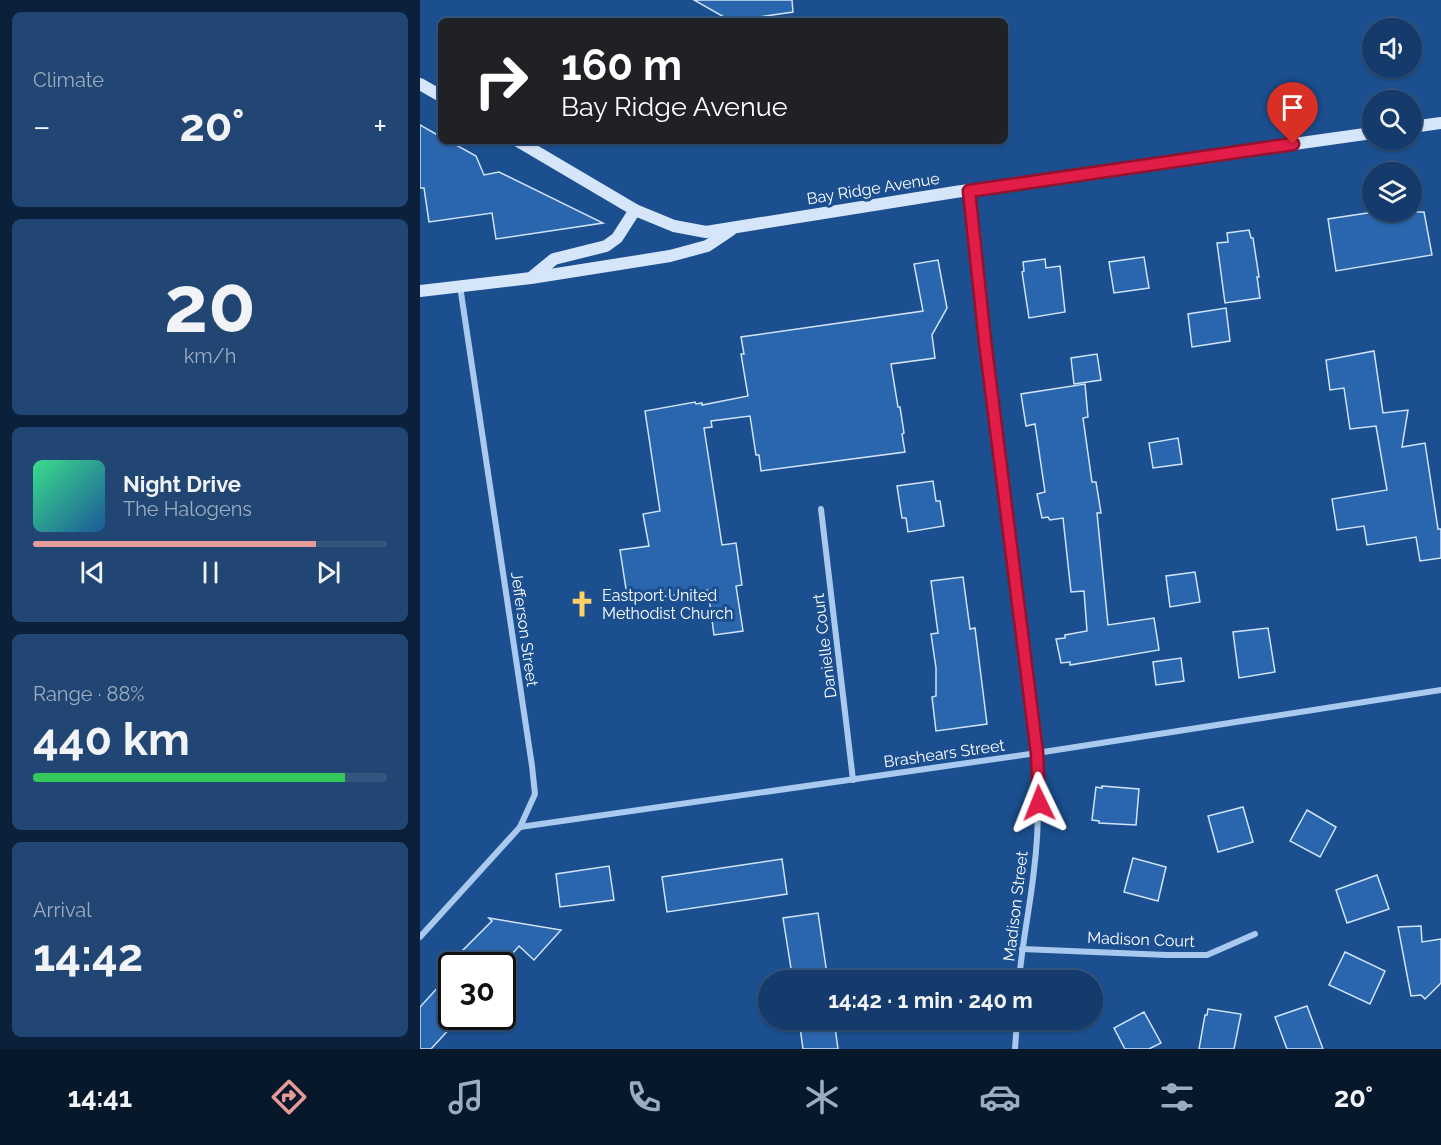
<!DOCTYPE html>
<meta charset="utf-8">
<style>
:root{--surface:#143b6b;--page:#214673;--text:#f1f3f6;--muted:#9dadc1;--line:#33557e;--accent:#e69b98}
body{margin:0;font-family:Raleway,sans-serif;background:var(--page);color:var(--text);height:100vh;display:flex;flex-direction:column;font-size:22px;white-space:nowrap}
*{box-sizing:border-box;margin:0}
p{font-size:20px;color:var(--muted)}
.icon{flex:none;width:33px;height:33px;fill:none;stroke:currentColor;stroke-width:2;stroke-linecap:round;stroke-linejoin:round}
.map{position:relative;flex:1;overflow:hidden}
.panel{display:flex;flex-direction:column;gap:12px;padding:12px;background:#0b203b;width:420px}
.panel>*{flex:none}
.top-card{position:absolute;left:18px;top:18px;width:570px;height:126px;border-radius:9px;box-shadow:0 2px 4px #0004,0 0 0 2px var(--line);background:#202124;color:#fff;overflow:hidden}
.buttons{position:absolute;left:942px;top:18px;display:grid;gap:12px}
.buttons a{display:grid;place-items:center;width:60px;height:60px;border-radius:50%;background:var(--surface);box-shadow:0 2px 4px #0004,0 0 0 2px var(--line);font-size:30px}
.speed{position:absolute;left:18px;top:952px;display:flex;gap:12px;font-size:30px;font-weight:700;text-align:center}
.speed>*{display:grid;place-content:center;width:78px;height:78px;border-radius:50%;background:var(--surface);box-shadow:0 2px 4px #0004,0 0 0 2px var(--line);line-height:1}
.speed .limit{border:3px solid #111;border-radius:9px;background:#fff;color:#111}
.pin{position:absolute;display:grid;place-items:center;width:51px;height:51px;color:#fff;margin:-62px -26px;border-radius:50% 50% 50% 0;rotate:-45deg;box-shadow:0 0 6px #0007}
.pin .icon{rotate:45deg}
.me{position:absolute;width:66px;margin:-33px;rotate:358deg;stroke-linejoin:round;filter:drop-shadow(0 0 4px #0008)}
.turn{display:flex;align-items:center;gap:21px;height:126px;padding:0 24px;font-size:27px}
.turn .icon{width:78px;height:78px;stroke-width:2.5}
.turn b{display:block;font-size:42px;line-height:51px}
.big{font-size:45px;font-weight:700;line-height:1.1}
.panel .tile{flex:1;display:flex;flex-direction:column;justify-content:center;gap:9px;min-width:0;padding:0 21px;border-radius:9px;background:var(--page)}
.panel .dial{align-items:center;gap:0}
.dial b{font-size:78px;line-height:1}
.song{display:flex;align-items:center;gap:18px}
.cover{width:72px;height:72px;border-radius:9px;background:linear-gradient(135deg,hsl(150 70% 55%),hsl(210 70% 35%))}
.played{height:6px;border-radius:3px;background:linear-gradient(90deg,var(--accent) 80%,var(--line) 80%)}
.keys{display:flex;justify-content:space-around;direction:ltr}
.heat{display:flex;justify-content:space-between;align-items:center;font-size:33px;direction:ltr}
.charge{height:9px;border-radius:4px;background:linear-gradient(90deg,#34c759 88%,var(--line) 0)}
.trip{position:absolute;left:338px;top:970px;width:345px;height:60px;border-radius:30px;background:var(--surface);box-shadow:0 2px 4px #0004,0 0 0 2px var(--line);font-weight:700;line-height:60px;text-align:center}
.tab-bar{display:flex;height:96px;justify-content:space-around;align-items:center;background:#08182b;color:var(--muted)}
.tab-bar .icon{width:42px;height:42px}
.tab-bar .active{color:var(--accent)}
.tab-bar b{font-size:27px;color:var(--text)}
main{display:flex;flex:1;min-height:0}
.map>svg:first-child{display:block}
.building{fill:#2a66ad;stroke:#cfe3fa;stroke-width:1.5}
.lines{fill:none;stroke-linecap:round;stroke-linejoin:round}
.minor{stroke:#a9c9ee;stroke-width:6}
.secondary{stroke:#d6e6fa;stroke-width:12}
.route-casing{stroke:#92132f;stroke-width:15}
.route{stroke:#e11d48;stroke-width:10}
.labels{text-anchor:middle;stroke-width:6;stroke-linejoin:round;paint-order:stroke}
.street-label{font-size:16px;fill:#fff;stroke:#1b4f8f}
.poi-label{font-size:16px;fill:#fff;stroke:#1b4f8f;text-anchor:start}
</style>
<main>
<section class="panel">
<div class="tile"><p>Climate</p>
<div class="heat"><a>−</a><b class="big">20°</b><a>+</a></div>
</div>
<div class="tile dial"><b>20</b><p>km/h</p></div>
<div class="tile">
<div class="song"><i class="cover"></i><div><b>Night Drive</b><p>The Halogens</p></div></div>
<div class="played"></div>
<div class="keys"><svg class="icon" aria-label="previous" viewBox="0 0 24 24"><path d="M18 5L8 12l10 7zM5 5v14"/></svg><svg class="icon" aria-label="pause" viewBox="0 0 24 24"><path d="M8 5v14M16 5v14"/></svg><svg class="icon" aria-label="next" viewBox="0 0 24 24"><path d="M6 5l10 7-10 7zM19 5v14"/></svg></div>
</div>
<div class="tile"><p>Range · 88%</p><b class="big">440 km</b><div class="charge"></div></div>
<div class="tile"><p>Arrival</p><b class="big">14:42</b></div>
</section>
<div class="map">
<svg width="1021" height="1049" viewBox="0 0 1021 1049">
<rect width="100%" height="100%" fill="#1b4f8f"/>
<g class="building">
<path d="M274 0H372L373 12 311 21Z"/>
<path d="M0 125 21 137V141H29L56 156 64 175 79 172 183 223 76 239 72 213 9 222 4 188H0Z"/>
<path d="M954 212H1004L1012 255 916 271 908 219Z"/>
<path d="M829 230 831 238H833L839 277H837L840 298 805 303 797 243 808 242 807 233Z"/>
<path d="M724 257 729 288 694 293 689 262Z"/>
<path d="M625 259 626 268 640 266 645 312 609 318 602 272 604 271 603 262Z"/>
<path d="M518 260 527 308 512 335 515 358 471 364 478 407H480L484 433 482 434 485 452 341 471 339 455H336L330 416 291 421 292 427 284 428 302 545 316 543 322 585 316 586 323 631 294 635 288 590 208 602 200 550 229 546 223 514 240 511 225 411 275 402 276 404 282 403V405L328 396 321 354H324L321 337 503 311 494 264Z"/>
<path d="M806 308 810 341 772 347 768 314Z"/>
<path d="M954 351 963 413 988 410 982 447 1005 443 1018 529H1021V558L1000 561 996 537 947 545 944 526 917 530 912 499 967 490 956 426 930 429 924 388 910 390 906 360Z"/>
<path d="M677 354 681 380 654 384 651 358Z"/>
<path d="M665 384 668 417 663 418 672 482H676L681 513H677L688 625 734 618 739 650 650 665V662L641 663 636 639 645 638V635L667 631 664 591 651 592 643 518 630 520 628 517 622 518 617 494 625 492 615 424 606 426 601 394Z"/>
<path d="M758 438 762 464 733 468 729 443Z"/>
<path d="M513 481 516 501H520L524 526 488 532 486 518H482L477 486Z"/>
<path d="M775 572 780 602 750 607 746 576Z"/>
<path d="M543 577 550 629 555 628 567 724 516 731 512 697 516 696V668L511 634 518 633 511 581Z"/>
<path d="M848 628 855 672 819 678 813 632Z"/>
<path d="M761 658 764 681 736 685 733 662Z"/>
<path d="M682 786 719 789 716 825 679 823V821L672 820 676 787 682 788Z"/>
<path d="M823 807 833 842 798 852 788 816Z"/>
<path d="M887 810 916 827 900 857 870 841Z"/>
<path d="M713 858 746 867 738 901 704 892Z"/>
<path d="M362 859 367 894 247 912 242 877Z"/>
<path d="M189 866 194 900 140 907 136 874Z"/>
<path d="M957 875 969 909 927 923 916 890Z"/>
<path d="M398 913 408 981H373L363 918Z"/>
<path d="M69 918 141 930 114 960 99 946 82 966H53L39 954 72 921Z"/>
<path d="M1001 926 1002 942 1021 939V983L1005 999 1001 995 991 996 978 927Z"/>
<path d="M925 952 965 971 950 1004 909 985Z"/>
<path d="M20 985 32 996V1026L11 1049H0V1007Z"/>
<path d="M887 1006 903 1049H867L855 1017Z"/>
<path d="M788 1009 821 1014 814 1049H779L785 1015H787Z"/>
<path d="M724 1012 741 1043 729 1049H705L694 1028Z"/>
<path d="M379 1020H414L418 1049H383Z"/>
</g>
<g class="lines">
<g class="minor">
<path d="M549 191 565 341 617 753C619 792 619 831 614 870 610 907 602 944 599 981"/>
<path d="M401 509 433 780"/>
<path d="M100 827 617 753 1021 690"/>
<path d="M0 937 100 827 115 794 112 766 40 286"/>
<path d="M602 949 747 955H787L835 934"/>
<path d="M595 1049 597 1020"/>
</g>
<g class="secondary">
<path d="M0 84 21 96"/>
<path d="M992 127 1021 123"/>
<path d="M98 141 215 210 254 226 286 232 535 192 952 133"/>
<path d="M112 277 134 259 186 246 197 238 215 210"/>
<path d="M0 291 111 278 250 256 287 246 311 230"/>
</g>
</g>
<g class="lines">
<g class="route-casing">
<path id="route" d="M619 803 617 753 565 341 549 191 873 144"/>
</g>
<use href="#route" class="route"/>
</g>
<defs>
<g id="church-bare" transform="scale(2.07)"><path d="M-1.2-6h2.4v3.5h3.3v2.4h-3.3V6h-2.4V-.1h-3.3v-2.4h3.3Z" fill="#ffd166" stroke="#1b4f8f" stroke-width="2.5" paint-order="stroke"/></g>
</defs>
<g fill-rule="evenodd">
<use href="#church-bare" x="162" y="604"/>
</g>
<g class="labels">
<g class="street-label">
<text transform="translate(453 188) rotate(-9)" y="6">Bay Ridge Avenue</text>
<text transform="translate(105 629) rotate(82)" y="6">Jefferson Street</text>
<text transform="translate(404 646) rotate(-97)" y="6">Danielle Court</text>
<text transform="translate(524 753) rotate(-8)" y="6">Brashears Street</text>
<text transform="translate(595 906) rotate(-83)" y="6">Madison Street</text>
<text transform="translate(721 939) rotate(2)" y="6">Madison Court</text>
</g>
<g class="poi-label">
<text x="182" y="601">Eastport United<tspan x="182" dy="18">Methodist Church</tspan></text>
</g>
</g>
</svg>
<div class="buttons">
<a><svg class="icon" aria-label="sound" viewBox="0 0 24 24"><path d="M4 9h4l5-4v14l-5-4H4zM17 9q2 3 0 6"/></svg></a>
<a><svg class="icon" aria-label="search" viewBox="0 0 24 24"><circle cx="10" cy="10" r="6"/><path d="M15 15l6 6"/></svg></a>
<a><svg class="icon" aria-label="layers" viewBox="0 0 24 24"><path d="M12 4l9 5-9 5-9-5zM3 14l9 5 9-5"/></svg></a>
</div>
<div class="speed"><div class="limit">30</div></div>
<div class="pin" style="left:873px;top:144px;background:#d93025"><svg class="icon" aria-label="arrive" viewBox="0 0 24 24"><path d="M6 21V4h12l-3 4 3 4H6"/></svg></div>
<svg class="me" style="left:619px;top:803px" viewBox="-20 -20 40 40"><path d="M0-17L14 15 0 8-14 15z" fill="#e11d48" stroke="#fff" stroke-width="4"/></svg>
<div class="trip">14:42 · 1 min · 240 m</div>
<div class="top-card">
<div class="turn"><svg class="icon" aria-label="right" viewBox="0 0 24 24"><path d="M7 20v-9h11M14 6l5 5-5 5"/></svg><div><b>160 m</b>Bay Ridge Avenue</div></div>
</div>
</div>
</main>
<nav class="tab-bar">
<b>14:41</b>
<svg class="icon active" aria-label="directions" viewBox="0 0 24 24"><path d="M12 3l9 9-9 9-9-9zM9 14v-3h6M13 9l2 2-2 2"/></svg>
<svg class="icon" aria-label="music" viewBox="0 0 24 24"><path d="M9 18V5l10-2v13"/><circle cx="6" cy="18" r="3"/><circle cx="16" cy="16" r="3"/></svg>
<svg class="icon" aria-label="phone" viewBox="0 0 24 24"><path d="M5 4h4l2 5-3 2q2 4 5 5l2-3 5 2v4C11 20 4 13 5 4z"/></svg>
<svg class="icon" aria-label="climate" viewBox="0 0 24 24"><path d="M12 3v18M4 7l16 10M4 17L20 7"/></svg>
<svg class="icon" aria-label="car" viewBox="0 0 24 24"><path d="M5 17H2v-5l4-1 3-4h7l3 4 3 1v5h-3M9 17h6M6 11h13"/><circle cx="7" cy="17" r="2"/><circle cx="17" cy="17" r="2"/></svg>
<svg class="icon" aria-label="filters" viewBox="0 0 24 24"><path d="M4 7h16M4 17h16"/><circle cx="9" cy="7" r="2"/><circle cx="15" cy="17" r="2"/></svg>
<b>20°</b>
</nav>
